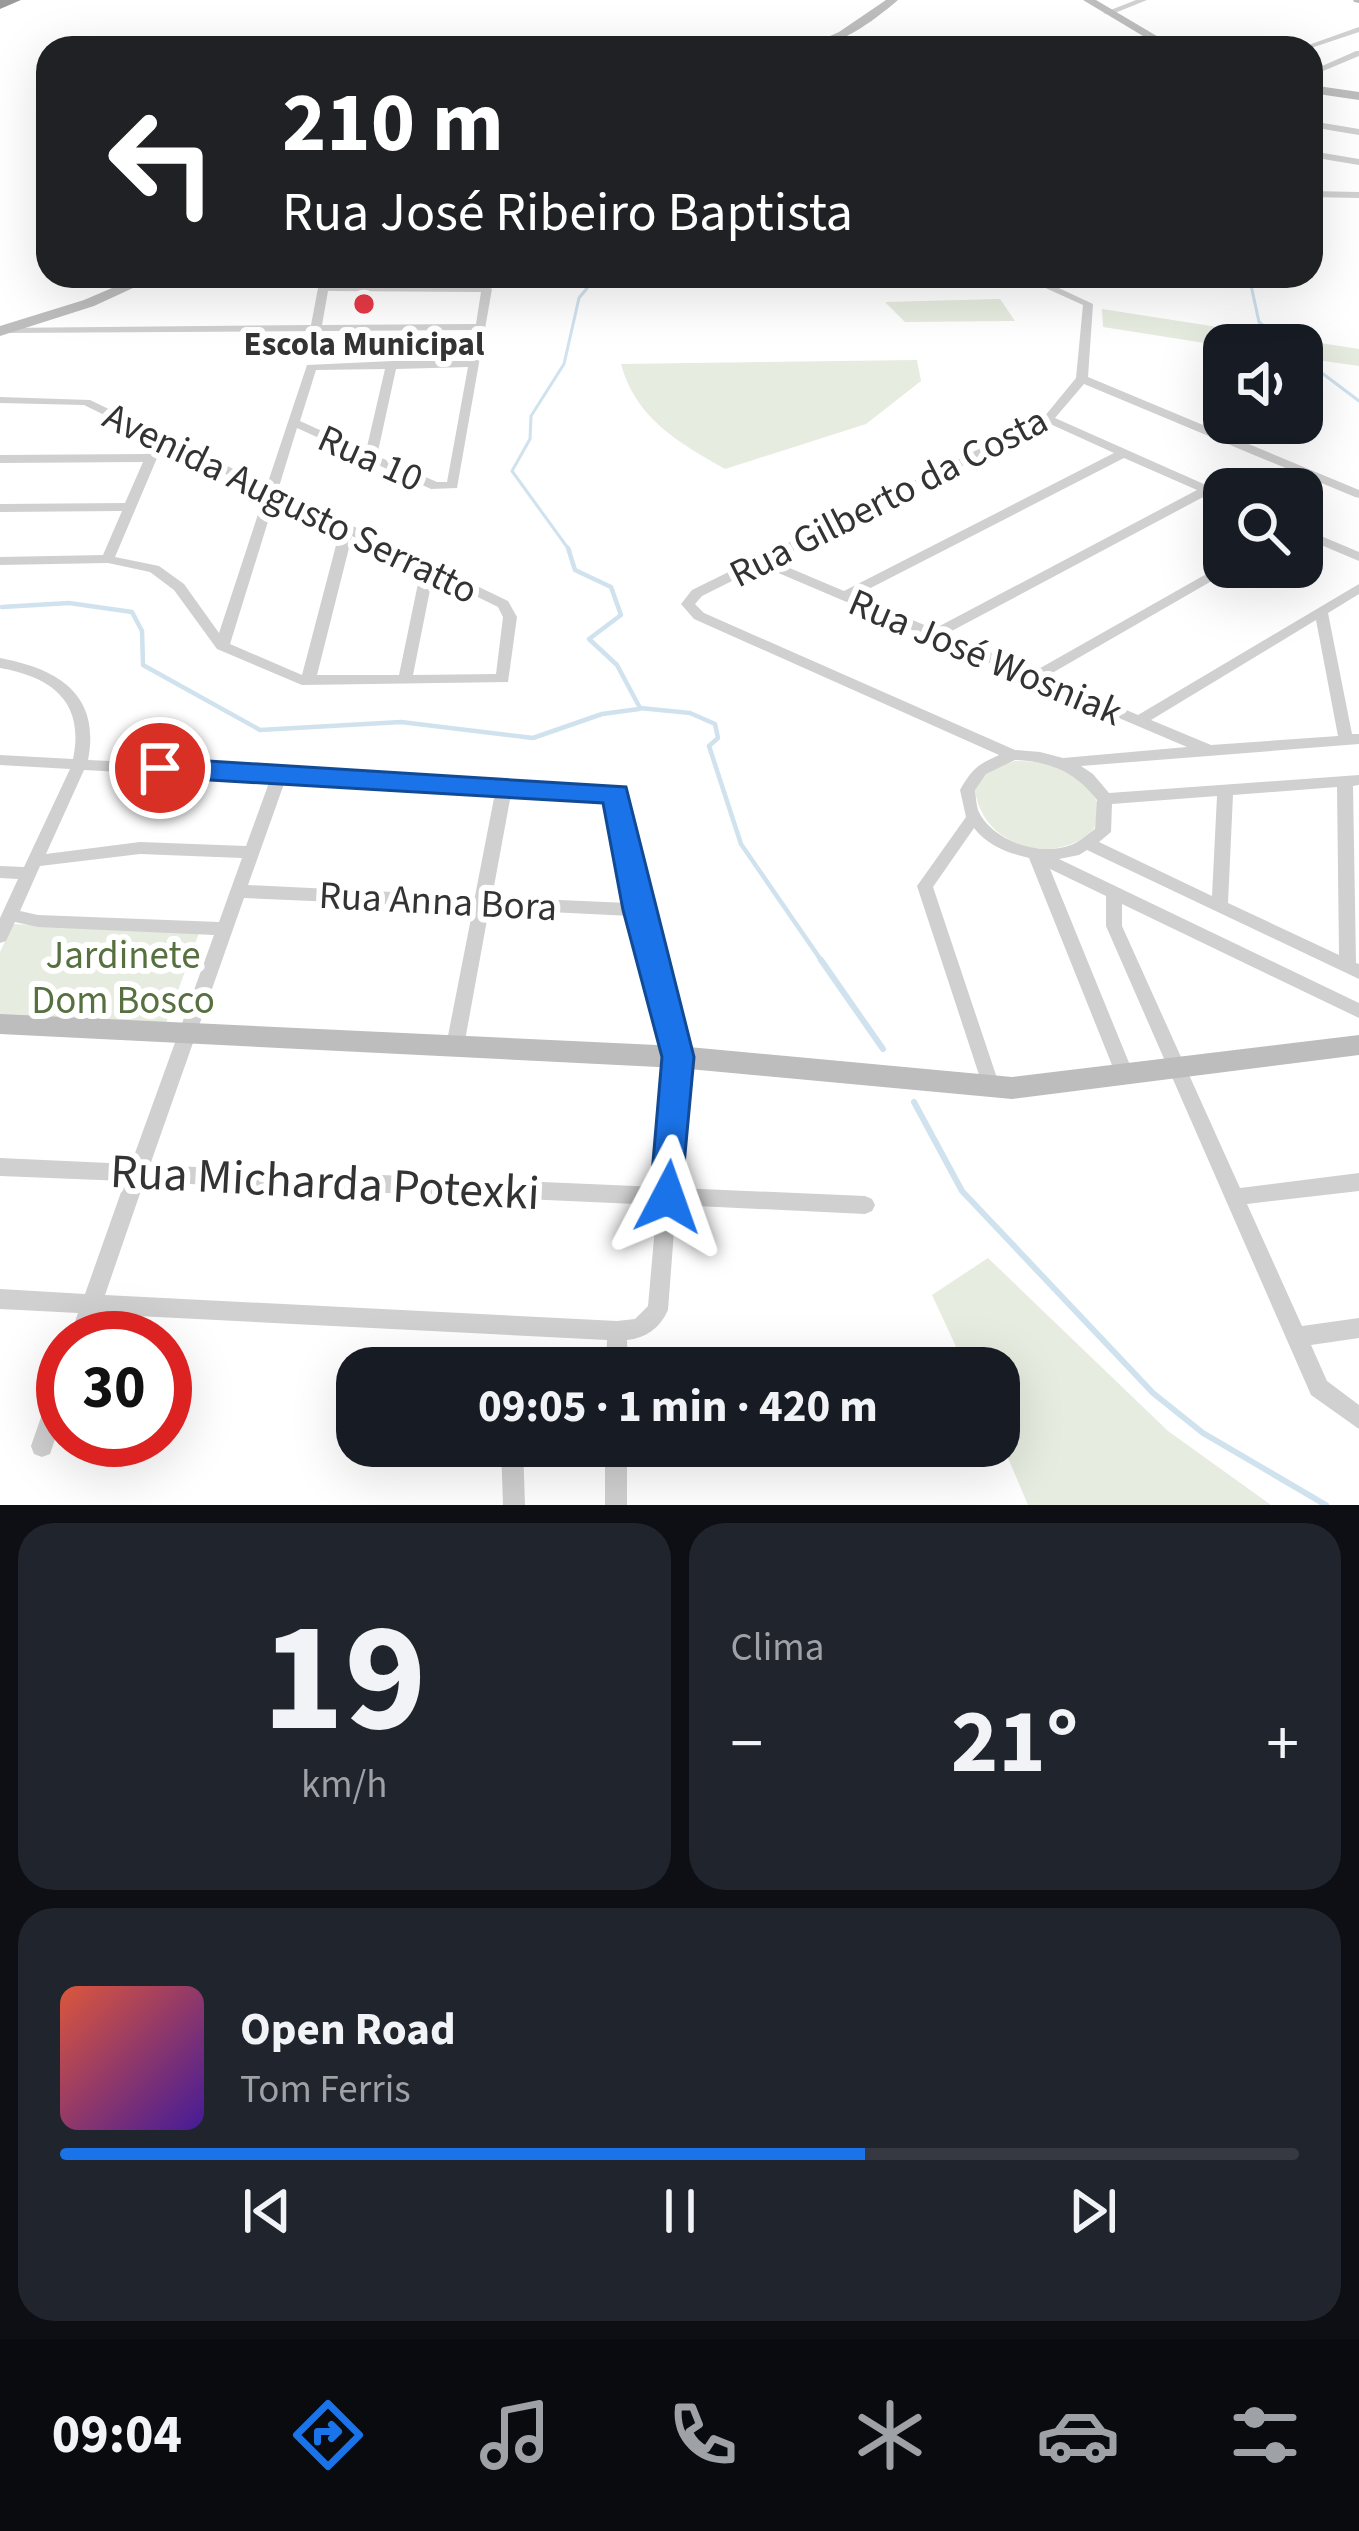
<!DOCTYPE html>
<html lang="pt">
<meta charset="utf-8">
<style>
:root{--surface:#171b24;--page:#20242c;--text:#f1f3f6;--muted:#9ea1a6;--line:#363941;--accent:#1a73e8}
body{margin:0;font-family:"Source Sans 3",sans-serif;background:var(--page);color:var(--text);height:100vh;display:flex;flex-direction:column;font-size:45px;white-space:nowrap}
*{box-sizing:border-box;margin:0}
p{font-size:39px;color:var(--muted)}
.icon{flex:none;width:66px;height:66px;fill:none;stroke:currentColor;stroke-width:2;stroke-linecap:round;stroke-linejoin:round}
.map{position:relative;height:1505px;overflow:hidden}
.details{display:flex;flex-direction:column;gap:18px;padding:18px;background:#0d0f14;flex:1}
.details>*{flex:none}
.hud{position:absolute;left:36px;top:36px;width:1287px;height:252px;border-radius:36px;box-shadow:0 12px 48px #0002;background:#202124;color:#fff;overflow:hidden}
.controls{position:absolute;left:1203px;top:324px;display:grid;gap:24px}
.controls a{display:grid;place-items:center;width:120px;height:120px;border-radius:24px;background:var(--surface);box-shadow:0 12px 48px #0002;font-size:60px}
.speed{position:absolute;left:36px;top:1311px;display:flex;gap:24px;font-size:60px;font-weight:700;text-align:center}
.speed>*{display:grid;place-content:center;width:156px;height:156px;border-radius:50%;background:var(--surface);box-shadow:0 12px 48px #0002;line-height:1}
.speed .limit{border:18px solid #d22;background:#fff;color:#111}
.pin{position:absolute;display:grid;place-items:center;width:102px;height:102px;color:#fff;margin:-51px;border:6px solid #fff;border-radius:50%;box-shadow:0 3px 12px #0007}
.me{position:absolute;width:132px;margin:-66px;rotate:4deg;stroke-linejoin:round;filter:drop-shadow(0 0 9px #0008)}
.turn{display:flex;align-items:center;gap:42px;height:252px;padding:0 48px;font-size:54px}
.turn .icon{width:156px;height:156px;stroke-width:2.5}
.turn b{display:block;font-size:84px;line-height:102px}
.big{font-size:90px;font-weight:700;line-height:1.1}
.details .widget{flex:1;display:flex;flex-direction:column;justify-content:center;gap:18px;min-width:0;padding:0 42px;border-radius:36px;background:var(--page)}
.details .dial{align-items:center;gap:0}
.dial b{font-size:156px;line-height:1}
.song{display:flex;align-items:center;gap:36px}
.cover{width:144px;height:144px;border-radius:18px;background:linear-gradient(135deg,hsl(10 70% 55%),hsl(260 70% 35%))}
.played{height:12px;border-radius:6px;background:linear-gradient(90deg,var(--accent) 65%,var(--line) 65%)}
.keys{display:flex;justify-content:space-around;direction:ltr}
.heat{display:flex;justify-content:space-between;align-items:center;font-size:66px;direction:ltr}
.details .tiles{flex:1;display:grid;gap:18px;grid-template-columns:1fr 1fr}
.widget:last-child{grid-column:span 2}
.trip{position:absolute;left:336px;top:1347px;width:684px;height:120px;border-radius:36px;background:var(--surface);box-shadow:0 12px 48px #0002;font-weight:700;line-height:120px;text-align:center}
.dock{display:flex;height:192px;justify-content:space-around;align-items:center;background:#090b0e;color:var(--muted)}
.dock .icon{width:84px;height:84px}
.dock .selected{color:var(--accent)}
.dock b{font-size:54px;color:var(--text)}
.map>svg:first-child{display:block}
.green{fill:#e6ecdf}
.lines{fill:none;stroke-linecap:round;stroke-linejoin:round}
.stream-far2{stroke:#cfe2ee;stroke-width:3}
.stream-far1{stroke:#cfe2ee;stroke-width:4.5}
.stream{stroke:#cfe2ee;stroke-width:6}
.street{fill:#d0d0d0;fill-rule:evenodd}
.secondary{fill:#bdbdbd;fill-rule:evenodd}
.highway{fill:#9a9a9a;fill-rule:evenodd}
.route{fill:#1a73e8;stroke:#114b97;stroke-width:3}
.poi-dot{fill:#e63946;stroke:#fff;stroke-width:4.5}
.labels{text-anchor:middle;stroke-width:12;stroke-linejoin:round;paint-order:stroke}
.far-poi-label{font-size:33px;font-weight:bold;fill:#333;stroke:#fff}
.street-label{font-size:39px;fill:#333;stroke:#fff}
.park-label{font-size:39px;fill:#56703f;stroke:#fff}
.near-street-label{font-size:48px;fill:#333;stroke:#fff}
</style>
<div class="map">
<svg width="1359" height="1505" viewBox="0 0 1359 1505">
<rect width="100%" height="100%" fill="#fff"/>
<g class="green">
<path d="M1000 299 1015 321 905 322 885 302Z"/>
<path d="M1102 309 1359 349V366L1302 358V345L1224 346 1103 327Z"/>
<path d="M917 360 921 381 866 424 725 469C678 442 636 419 621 364Z"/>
<path d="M1015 761C1050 760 1087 772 1099 807L1094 829C1053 870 979 844 975 788L989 770Z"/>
<path d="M13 924 199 933 165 1026 0 1018V952Z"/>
<path d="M988 1258 1168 1431 1271 1505H1028L999 1437V1368H966L932 1295Z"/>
</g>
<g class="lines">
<g class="stream-far2">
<path d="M1249 276 1259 322 1286 345"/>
<path d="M1302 358 1359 401"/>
<path d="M570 551 512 471 530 439 531 416 564 364 579 298 597 276"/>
</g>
<g class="stream-far1">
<path d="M568 548 575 570 611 587 621 615 589 639 617 665 640 708 690 713 715 724 718 738 709 746 741 844 823 963"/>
<path d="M2 607 69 603 132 612 142 631 143 665 260 730 401 722 533 738 602 714 639 709"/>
</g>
<g class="stream">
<path d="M821 960 883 1049"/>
<path d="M914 1102 962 1191 1153 1393 1203 1433 1326 1505"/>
</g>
<g class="street">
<path d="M1136 0H1147L1110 15 1103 13Z"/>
<path d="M1359 27V32L1311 48H1300Z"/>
<path d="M1356 51H1359V56L1311 76V71Z"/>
<path d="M1311 121 1359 129V135L1311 127Z"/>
<path d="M1311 151 1359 159V165L1311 157Z"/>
<path d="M1311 191 1359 192V198L1311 197Z"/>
<path d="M1019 276H1033L1093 304 1088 377 1359 490V498L1355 497 1084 384 1055 418 1224 493V502L1207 495 946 634 1035 671 1224 564V567H1236L1047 676 1138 715 1359 584V594L1328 613 1352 734H1359V744L1081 766 1093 774 1109 793 1359 775V785L1353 786 1356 963 1359 964V979L1087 850 1079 855 1059 859 1359 1003V1018L1122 904V926L1240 1188 1359 1173V1191L1247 1204 1302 1326 1359 1318V1338L1311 1345 1327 1381 1359 1405V1429L1311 1395 1106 926V896L1050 869 1134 1075 1131 1080 1125 1083 1119 1080 1116 1075 1029 858C1008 853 988 846 974 828L933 887 1000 1087 997 1093 991 1095 985 1093 917 886 966 817 960 790C972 769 977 765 999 755L694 619 681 604 692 590 1044 417 1076 378 1083 305ZM1048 423 1114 453 844 591 773 561ZM1124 458 1197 490 934 629 855 596ZM762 566 1187 747 1063 758 1040 752 1015 750 704 613 695 604 702 596ZM1316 620 1338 736 1211 745 1151 720ZM1015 760C1049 761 1076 772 1097 800L1095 829C1088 834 1079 842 1071 845 1040 857 991 841 978 810 976 804 976 797 975 790L986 774ZM1337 787 1339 955 1228 903 1233 795ZM1217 796 1212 896 1099 842 1111 832 1112 804Z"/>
<path d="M323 285 487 286 492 289 457 488 431 489 297 428 278 490 508 601 517 617 508 682 302 685 217 649 174 590 150 572 108 563 0 565V557L103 555 122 511 0 512V504L125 503 143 462 0 463V455L146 454 153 439 84 405 0 403V397L90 400 267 485 307 365 392 361H469L474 330 4 333 0 332V328L311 325 318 288ZM328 291 481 292 476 324 322 325ZM468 367 447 482H437L377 456 396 369ZM385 369 366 451 300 421 316 370ZM163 444 265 493 219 633 184 584 159 566 115 557ZM275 499 340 530 302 675 230 644ZM352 536 421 569 399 675H317ZM433 575 498 607 503 617 496 674 413 675Z"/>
<path d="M1302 528 1359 552V561L1302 537Z"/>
<path d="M0 658C58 669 101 694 88 760L280 769 620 790 646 910 687 1057 677 1188 865 1196 872 1199 875 1205 872 1211 865 1214 676 1205 668 1310C660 1328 646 1338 627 1340L628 1368H606L607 1340 98 1314 89 1338H69L78 1313 0 1309V1289L85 1294 125 1181 0 1176V1158L131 1164 214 935 38 927 15 922 6 941 0 943V918L18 879 0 878V866L24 867 70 769 0 765V755L73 759C85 702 52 677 0 668ZM84 770 270 780 246 846 140 842 46 854ZM285 781 495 793 475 896 248 885ZM511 794 608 799 628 903 492 897ZM140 854 242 858 219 922 38 915 20 911 40 866ZM244 898 473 908 446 1046 449 1051 455 1053 461 1051 464 1046 489 909 631 916 669 1057 658 1187 150 1165ZM144 1182 657 1205 648 1306 635 1319 617 1321 105 1295Z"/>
<path d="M63 1373V1416L50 1454 42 1457 34 1454 31 1446 55 1377Z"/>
<path d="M501 1446H523L525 1505H503Z"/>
<rect x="605" y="1446" width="22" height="59"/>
</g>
<g class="secondary">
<path d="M886 0H898C872 22 838 48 803 48L839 32Z"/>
<path d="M1083 0H1096L1177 48H1163Z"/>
<path d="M1353 0H1359V3L1354 2Z"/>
<path d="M1311 85 1359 92V100L1311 93Z"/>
<path d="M140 276H159L94 306 0 336V326L84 300Z"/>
<path d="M0 1014 678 1046 1012 1077 1359 1035V1055L1012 1099 678 1068 0 1034Z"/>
</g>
<path class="highway" d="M0 0H21L0 9Z"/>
</g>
<path class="route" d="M160 758 626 787 694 1057 680 1208 668 1213 655 1208 650 1197 662 1057 623 910 603 803 160 777 146 768Z"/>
<circle class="poi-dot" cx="364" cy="304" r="12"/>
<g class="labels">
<g class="far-poi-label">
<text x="364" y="355">Escola Municipal</text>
</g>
<g class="street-label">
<text transform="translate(371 457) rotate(24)" y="14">Rua 10</text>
<text transform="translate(888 496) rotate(-27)" y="14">Rua Gilberto da Costa</text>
<text transform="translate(291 502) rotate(26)" y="14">Avenida Augusto Serratto</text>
<text transform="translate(986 656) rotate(23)" y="14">Rua José Wosniak</text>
<text transform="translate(438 900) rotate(3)" y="14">Rua Anna Bora</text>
</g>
<g class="park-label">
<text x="123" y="968">Jardinete<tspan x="123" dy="45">Dom Bosco</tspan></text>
</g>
<g class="near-street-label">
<text transform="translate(325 1181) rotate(3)" y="17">Rua Micharda Potexki</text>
</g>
</g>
</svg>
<div class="controls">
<a><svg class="icon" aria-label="sound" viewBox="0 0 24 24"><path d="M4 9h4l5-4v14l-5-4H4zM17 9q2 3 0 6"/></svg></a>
<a><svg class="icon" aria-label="search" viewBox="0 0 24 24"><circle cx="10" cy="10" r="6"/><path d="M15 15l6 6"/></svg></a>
</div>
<div class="speed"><div class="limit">30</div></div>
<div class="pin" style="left:160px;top:768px;background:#d93025"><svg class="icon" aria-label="arrive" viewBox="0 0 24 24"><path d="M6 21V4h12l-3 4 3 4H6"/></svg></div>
<svg class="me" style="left:668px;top:1197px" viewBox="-20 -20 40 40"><path d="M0-17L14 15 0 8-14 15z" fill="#1a73e8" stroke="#fff" stroke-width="4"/></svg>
<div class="trip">09:05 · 1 min · 420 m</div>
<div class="hud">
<div class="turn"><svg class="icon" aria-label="left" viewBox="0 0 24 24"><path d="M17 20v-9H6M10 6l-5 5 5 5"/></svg><div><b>210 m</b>Rua José Ribeiro Baptista</div></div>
</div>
</div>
<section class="details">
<div class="tiles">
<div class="widget dial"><b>19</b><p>km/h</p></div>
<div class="widget"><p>Clima</p>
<div class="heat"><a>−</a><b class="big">21°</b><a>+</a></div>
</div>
<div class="widget">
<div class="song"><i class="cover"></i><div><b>Open Road</b><p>Tom Ferris</p></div></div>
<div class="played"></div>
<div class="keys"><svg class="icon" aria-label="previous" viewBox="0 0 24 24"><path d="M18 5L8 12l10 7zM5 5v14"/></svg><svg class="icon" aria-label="pause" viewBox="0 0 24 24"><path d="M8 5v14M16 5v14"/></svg><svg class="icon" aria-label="next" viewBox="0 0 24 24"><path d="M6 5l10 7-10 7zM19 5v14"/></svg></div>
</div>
</div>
</section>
<nav class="dock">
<b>09:04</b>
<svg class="icon selected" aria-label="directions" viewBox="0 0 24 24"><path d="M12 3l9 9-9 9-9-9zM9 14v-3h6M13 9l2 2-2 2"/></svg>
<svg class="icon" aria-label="music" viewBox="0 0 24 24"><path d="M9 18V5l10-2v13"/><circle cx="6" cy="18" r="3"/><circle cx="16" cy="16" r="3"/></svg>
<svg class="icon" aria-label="phone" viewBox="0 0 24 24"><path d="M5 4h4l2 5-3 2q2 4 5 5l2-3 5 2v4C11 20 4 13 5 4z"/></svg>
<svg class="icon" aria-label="climate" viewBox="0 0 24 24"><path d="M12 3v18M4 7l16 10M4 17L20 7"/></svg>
<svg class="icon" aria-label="car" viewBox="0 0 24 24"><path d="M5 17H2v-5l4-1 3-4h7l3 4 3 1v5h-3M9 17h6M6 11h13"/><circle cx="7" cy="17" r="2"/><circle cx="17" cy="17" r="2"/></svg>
<svg class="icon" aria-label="filters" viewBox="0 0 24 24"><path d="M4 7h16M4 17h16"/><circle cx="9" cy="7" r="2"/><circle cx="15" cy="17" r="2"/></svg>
</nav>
